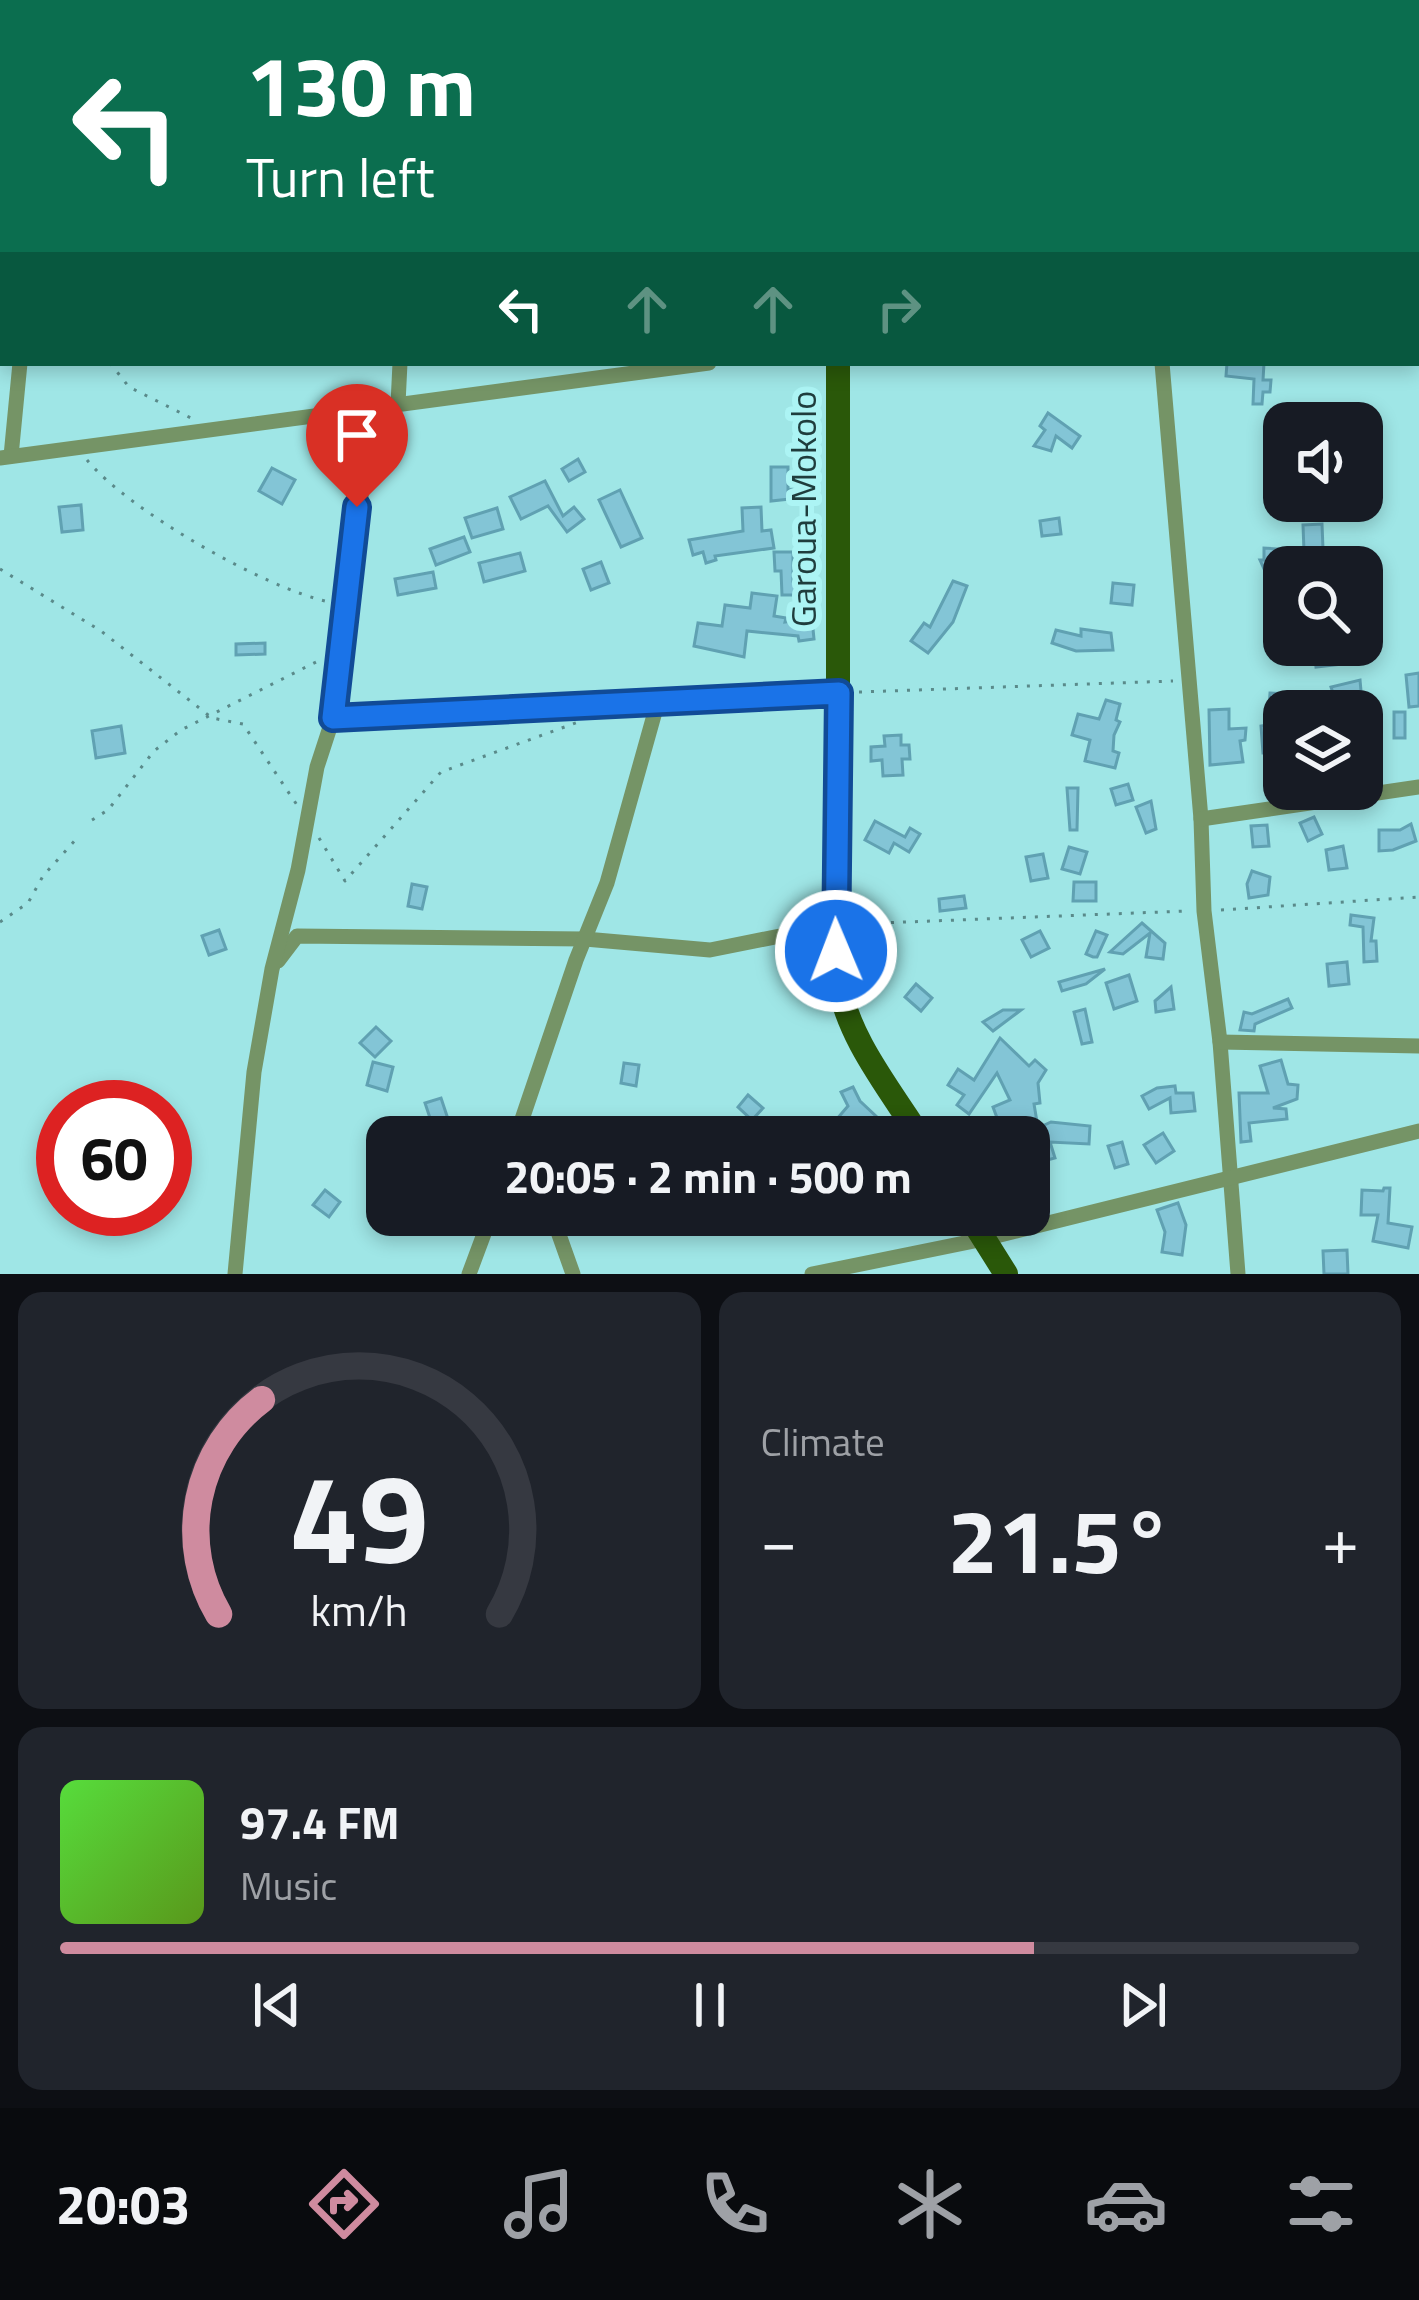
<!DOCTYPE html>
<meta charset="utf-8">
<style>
:root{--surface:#171b24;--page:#20242c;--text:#f1f3f6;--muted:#9ea1a6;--line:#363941;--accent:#cf8b9f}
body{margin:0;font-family:"Titillium Web",sans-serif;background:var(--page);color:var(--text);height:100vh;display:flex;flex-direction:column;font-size:45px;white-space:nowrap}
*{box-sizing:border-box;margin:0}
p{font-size:39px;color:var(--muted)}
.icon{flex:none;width:66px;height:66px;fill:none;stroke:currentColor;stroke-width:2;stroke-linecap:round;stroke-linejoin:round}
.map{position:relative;height:1274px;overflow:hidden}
.drawer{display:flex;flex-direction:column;gap:18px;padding:18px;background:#0d0f14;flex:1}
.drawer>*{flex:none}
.hud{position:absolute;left:0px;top:0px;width:1419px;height:366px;box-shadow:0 6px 18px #0003;background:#0b6e4f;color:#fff;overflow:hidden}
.buttons{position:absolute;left:1263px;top:402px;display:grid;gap:24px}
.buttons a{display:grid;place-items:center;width:120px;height:120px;border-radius:24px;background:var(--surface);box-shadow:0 6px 18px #0003;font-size:60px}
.speed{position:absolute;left:36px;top:1080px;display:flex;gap:24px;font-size:60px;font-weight:700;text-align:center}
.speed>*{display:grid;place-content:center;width:156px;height:156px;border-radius:50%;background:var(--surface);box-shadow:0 6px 18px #0003;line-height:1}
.speed .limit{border:18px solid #d22;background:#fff;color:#111}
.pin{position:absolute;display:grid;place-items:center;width:102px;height:102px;color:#fff;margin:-123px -51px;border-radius:50% 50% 50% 0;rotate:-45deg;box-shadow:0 0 12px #0007}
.pin .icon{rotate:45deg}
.me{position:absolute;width:132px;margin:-66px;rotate:359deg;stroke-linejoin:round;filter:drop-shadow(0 0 9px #0008)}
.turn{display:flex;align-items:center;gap:42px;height:252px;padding:0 48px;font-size:54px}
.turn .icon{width:156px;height:156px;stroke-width:2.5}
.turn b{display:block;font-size:84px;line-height:102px}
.lanes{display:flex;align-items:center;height:114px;padding:0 48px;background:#0003;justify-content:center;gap:60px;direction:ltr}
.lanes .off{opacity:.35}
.big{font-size:90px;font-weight:700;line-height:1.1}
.drawer .widget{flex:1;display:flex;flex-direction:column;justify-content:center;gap:18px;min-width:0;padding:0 42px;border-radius:24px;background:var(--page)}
.drawer .dial{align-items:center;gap:0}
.dial svg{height:312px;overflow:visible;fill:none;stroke:var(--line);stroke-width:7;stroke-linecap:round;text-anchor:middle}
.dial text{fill:var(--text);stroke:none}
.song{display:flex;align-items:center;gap:36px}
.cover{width:144px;height:144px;border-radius:18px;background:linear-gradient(135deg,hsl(110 70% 55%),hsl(90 70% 35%))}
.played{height:12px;border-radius:6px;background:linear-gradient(90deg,var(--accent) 75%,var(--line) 75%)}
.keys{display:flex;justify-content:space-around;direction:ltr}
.heat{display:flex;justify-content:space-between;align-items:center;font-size:66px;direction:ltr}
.drawer .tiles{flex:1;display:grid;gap:18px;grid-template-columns:1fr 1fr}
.widget:last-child{grid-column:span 2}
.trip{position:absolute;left:366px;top:1116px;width:684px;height:120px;border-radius:24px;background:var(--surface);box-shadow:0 6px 18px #0003;font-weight:700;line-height:120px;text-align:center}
.dock{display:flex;height:192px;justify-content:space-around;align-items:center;background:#090b0e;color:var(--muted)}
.dock .icon{width:84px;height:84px}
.dock .selected{color:var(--accent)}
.dock b{font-size:54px;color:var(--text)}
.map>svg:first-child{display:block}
.building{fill:#83c5d6;stroke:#60a1b2;stroke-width:3}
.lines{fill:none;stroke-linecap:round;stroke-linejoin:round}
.path{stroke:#5a8a8a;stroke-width:3;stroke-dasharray:3 9;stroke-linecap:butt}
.minor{stroke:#759466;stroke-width:15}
.primary{stroke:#2a5809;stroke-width:24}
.route-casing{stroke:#114b97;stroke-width:30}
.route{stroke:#1a73e8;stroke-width:21}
.labels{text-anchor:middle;stroke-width:12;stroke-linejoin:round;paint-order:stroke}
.street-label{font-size:36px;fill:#1f3d3d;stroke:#acf4f4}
</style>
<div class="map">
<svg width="1419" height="1274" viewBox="0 0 1419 1274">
<rect width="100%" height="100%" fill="#9fe6e6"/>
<g class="building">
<path d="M1227 363H1264L1263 380H1271L1270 392H1263L1262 404H1253L1254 379 1226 376Z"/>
<path d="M1048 413 1080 436 1072 448 1056 436 1051 451 1034 446 1045 430 1040 426Z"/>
<path d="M578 459 585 472 569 481 562 469Z"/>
<path d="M771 467H788V490L808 487 809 497 771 501Z"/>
<path d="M272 468 295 480 282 504 259 491Z"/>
<path d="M545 481 563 516 574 507 584 519 567 532 548 506 521 519 510 497Z"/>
<path d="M620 490 642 538 621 547 599 500Z"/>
<path d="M81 505 83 530 62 532 59 507Z"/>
<path d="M761 507 762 531 771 530 774 548 715 556 716 560 706 563 703 552 693 555 689 540 743 531 742 508Z"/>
<path d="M497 508 503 529 472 538 465 518Z"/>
<path d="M1059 518 1061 534 1042 536 1040 521Z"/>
<path d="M1322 524 1323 549H1315L1317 567 1278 566 1283 576 1270 582 1260 560H1264V548L1304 551 1303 525Z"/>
<path d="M464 537 470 552 436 565 430 549Z"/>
<path d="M774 552H793V581H802V595H782L781 571H775Z"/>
<path d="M520 553 525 571 484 582 479 563Z"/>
<path d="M601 562 609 583 591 590 583 569Z"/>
<path d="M433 572 436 588 398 595 395 579Z"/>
<path d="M953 581 967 586 953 622 928 653 911 641 924 623 930 627Z"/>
<path d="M1113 583 1134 585 1132 605 1111 603Z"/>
<path d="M752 593 777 596 774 616 786 618 785 622 812 619 814 639 799 641 798 636 747 631 744 657 694 646 698 623 722 626 725 605 750 608Z"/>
<path d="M1081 629 1111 633 1113 650 1076 651 1052 643 1056 630 1081 636Z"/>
<path d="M265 643V654L236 655V644Z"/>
<path d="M1341 645 1343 664 1316 667 1314 647Z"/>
<path d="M1419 673V706L1409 707 1406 675Z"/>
<path d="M1360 680 1361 691 1334 696 1331 687Z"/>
<path d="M1270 693 1285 694 1284 752 1263 753 1261 726 1268 725Z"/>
<path d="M1106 700 1120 704 1116 720 1120 722 1114 735 1113 751 1119 753 1115 768 1085 761 1090 740 1072 735 1078 714 1099 719Z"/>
<path d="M1229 709V729L1246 728 1245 740 1240 741 1243 762 1210 765 1209 710Z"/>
<rect x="1394" y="712" width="11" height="26"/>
<path d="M121 726 125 753 96 758 92 731Z"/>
<path d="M901 735V745H909L910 759H902L903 775 883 776 882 760 871 761V747L885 746 884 736Z"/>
<path d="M1128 784 1133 800 1116 805 1111 789Z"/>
<path d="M1067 788H1078L1077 830H1070Z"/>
<path d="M1151 801 1156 829 1146 833 1136 807Z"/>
<path d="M1314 817 1322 834 1308 841 1300 823Z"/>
<path d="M875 821 905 837 910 828 920 834 909 852 894 843 889 853 865 840Z"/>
<path d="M1411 824 1416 841 1393 850 1379 851V830H1400Z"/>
<path d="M1267 825 1269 846 1253 847 1251 826Z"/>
<path d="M1343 846 1347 868 1329 870 1326 850Z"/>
<path d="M1069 847 1087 852 1080 874 1062 869Z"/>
<path d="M1043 854 1048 878 1031 881 1026 857Z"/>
<path d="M1252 871 1270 877 1268 895 1249 898 1247 884Z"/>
<path d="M1074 882H1096V901H1073Z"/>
<path d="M412 884 427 887 422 909 408 906Z"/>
<path d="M964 896 966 908 940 911 939 899Z"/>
<path d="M1351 915 1374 918 1371 941H1376L1377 961 1364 962 1363 927 1350 925Z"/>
<path d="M1142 923 1165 943 1163 959 1146 957 1150 933 1123 954 1110 952Z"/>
<path d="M219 930 226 949 209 955 202 936Z"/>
<path d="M1040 931 1049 948 1031 957 1022 940Z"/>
<path d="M1096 931 1107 935 1097 957H1093L1086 954Z"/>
<path d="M1347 962 1349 984 1329 986 1327 964Z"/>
<path d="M1105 969 1086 984 1062 991 1059 982Z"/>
<path d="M1129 975 1137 1001 1114 1009 1106 983Z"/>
<path d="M916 984 932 998 921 1011 905 997Z"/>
<path d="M1171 987 1174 1009 1156 1012 1155 1001Z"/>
<path d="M1288 999 1292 1008 1255 1024 1254 1031 1240 1030 1244 1012 1252 1014Z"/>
<path d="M1085 1009 1092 1042 1082 1044 1074 1012Z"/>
<path d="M1003 1010H1021L993 1031 983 1022Z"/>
<path d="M376 1027 391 1041 375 1057 360 1043Z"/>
<path d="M1000 1038 1029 1066 1035 1060 1046 1070 1038 1083 1040 1103 1034 1104 1038 1128 1051 1122 1090 1126 1089 1144 1050 1142 1055 1158 1036 1163 1029 1137H1007L999 1123 993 1107 1010 1100 997 1073 969 1114 957 1105 964 1095 948 1085 958 1069 974 1080Z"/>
<path d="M1281 1060 1288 1084 1298 1085 1297 1099 1273 1108 1286 1109 1287 1119 1249 1123 1251 1141 1241 1142 1239 1093H1268L1260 1066Z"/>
<path d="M373 1062 393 1067 387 1091 367 1085Z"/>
<path d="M624 1063 639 1065 636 1086 621 1083Z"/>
<path d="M1175 1086 1176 1093H1193L1195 1111 1171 1113 1170 1098 1149 1109 1142 1096 1157 1088Z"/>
<path d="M853 1087 860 1101 878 1118 873 1123 888 1137H842L830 1127 848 1106 841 1092Z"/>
<path d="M748 1095 763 1108 752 1120 738 1107Z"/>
<path d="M441 1098 448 1119 432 1124 425 1103Z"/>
<path d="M1163 1133 1174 1151 1156 1163 1144 1145Z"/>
<path d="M1122 1142 1128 1164 1115 1168 1108 1146Z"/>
<path d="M1384 1188H1390L1388 1223 1412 1227 1408 1248 1373 1241 1378 1215H1361L1362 1190 1383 1191Z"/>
<path d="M325 1190 340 1202 329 1217 313 1205Z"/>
<path d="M1178 1203 1186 1225 1182 1255 1162 1252 1165 1232 1157 1210Z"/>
<path d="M1347 1250 1348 1274H1324L1323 1251Z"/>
</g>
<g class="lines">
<g class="path">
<path d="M652 0 653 3"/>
<path d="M1194 3 1195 0"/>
<path d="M0 300 3 301"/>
<path d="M1416 307 1419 306"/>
<path d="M110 363 129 387 191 418"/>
<path d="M87 460C128 510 264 588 329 602"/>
<path d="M0 569 101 631 212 718 243 724 297 805"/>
<path d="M859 692 1173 681"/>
<path d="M92 820 108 810 154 751 181 730 322 659"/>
<path d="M319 838 345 881 441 772 581 721"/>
<path d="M1221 910 1419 897"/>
<path d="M0 922 28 903 43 876 79 836"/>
<path d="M855 924 1187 911"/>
</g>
<g class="minor">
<path d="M766 0 813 3"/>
<path d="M1041 0 1043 3"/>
<path d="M1297 0 1300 3"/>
<path d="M52 3V0"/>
<path d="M446 3V0"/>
<path d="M1344 3 1345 0"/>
<path d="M1416 82 1419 83"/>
<path d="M1162 363 1201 819 1204 911 1220 1042 1238 1274"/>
<path d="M398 404 400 363"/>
<path d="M11 456 20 363"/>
<path d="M0 458 709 363"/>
<path d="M333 718 839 693"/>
<path d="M1201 819 1419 787"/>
<path d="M278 961 297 936 585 939 710 950 835 925"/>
<path d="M1220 1042 1419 1046"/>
<path d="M516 1137 576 960 607 883 658 701"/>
<path d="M552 1215 573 1274"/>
<path d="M235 1274 254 1072 272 969 298 870 317 767 333 718 342 619 375 406"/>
<path d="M469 1274 491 1215"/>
<path d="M812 1274 984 1239 1419 1131"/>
</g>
<g class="primary">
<path d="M841 3V0"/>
<path d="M838 363V978C846 1036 889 1088 920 1137"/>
<path d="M969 1215 1006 1274"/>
</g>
</g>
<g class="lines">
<g class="route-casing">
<path id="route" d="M357 507 333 718 839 693 836 951"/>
</g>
<use href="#route" class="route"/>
</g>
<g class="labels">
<g class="street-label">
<text transform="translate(803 509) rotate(-90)" y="13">Garoua-Mokolo</text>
</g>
</g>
</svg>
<div class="buttons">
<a><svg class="icon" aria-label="sound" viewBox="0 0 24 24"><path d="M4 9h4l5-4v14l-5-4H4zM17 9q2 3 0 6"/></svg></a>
<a><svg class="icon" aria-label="search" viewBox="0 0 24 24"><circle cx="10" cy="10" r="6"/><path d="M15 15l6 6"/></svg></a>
<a><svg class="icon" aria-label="layers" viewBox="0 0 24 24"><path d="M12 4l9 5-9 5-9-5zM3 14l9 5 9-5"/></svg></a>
</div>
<div class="speed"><div class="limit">60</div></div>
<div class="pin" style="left:357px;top:507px;background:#d93025"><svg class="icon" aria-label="arrive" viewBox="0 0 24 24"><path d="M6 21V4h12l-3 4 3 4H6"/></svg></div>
<svg class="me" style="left:836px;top:951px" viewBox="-20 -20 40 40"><circle r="17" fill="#1a73e8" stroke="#fff" stroke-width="3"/><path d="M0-11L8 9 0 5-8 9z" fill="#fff"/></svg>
<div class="trip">20:05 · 2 min · 500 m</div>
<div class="hud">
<div class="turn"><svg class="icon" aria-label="left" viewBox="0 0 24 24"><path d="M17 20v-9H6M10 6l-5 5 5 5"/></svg><div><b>130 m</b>Turn left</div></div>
<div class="lanes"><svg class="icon" aria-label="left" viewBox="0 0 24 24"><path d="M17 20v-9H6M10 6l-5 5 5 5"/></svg><svg class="icon off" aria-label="ahead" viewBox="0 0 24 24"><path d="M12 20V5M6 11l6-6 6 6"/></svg><svg class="icon off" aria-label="ahead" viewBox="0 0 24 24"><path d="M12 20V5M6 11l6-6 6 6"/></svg><svg class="icon off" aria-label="right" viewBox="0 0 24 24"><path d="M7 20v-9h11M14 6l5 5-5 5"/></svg></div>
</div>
</div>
<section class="drawer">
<div class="tiles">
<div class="widget dial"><svg viewBox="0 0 100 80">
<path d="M14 69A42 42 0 1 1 86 69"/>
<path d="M14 69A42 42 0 0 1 25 14" stroke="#cf8b9f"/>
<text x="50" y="56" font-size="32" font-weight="700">49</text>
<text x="50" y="72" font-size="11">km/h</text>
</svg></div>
<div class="widget"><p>Climate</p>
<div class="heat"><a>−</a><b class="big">21.5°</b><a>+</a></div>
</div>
<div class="widget">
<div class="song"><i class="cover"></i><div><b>97.4 FM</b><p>Music</p></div></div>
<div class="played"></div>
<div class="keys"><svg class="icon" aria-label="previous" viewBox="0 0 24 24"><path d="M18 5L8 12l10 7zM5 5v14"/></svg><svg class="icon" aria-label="pause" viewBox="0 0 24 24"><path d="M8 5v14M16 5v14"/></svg><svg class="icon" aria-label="next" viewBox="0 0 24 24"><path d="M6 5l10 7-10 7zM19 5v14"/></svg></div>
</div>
</div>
</section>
<nav class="dock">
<b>20:03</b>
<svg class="icon selected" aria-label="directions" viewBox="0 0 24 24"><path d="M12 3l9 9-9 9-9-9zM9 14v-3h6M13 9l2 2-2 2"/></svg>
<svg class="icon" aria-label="music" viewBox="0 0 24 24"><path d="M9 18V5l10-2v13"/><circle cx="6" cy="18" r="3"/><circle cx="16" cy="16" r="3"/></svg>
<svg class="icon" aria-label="phone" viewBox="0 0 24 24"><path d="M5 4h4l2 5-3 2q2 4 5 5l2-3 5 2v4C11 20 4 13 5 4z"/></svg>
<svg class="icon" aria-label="climate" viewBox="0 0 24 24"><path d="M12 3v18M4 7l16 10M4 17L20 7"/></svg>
<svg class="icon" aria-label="car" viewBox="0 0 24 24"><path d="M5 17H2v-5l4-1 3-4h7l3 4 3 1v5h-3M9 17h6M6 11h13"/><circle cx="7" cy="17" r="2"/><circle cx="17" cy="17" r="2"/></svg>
<svg class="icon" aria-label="filters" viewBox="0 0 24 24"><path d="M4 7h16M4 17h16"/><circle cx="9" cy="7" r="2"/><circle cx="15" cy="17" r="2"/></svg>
</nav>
